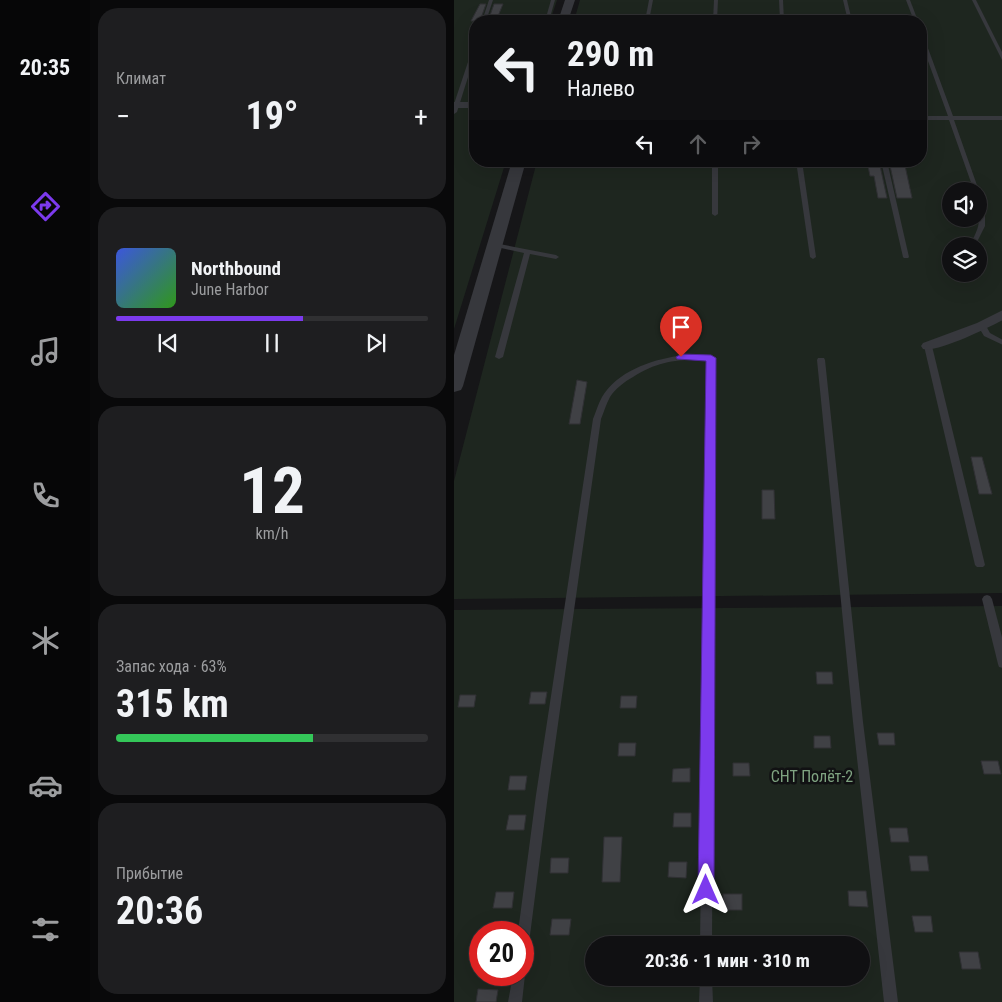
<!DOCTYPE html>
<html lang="ru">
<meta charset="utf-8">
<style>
:root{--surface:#101012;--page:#1e1e20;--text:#f1f3f6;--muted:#9c9d9f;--line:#303032;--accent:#7c3aed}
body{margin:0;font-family:"Roboto Condensed",sans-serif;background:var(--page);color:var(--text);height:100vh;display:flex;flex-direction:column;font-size:19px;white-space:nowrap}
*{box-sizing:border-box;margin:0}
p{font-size:16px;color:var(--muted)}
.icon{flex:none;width:28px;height:28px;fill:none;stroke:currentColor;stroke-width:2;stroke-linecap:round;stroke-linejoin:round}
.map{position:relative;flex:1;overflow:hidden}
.details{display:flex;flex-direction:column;gap:8px;padding:8px;background:#09090a;width:364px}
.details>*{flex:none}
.top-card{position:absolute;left:15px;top:15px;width:458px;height:152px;border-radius:20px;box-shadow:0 5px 20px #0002,0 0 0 1px var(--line);background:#101012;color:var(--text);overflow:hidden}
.controls{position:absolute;left:488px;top:182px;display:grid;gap:10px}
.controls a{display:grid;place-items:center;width:45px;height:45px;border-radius:50%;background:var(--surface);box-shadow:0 5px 20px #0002,0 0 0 1px var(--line);font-size:25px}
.speed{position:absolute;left:15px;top:921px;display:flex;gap:10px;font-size:25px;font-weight:700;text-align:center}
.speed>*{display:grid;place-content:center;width:65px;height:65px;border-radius:50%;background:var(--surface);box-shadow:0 5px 20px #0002,0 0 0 1px var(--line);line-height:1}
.speed .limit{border:8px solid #d22;background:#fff;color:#111}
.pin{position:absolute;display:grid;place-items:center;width:42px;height:42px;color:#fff;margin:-51px -21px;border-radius:50% 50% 50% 0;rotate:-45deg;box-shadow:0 0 5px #0007}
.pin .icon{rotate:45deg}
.me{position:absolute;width:55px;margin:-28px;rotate:0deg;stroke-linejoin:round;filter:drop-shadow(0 0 4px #0008)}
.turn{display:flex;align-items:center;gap:18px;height:105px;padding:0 15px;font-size:22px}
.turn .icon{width:65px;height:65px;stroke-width:2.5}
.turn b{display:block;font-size:35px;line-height:42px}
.lanes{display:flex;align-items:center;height:48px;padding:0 15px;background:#0003;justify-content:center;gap:25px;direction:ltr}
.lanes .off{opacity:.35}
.big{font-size:38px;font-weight:700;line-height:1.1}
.details .card{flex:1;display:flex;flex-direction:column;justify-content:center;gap:8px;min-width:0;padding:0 18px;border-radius:20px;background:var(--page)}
.details .dial{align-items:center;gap:0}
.dial b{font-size:65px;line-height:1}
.song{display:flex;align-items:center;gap:15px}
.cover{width:60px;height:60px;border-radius:8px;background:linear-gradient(135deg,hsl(230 70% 55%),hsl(110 70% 35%))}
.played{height:5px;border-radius:2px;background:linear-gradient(90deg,var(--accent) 60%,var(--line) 60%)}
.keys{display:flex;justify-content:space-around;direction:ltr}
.heat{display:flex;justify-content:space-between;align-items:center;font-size:28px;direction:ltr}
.charge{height:8px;border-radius:4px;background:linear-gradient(90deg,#34c759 63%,var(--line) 0)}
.trip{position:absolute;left:131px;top:936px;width:285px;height:50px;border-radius:25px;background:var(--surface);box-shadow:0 5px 20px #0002,0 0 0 1px var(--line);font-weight:700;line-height:50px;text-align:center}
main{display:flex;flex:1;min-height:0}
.tab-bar{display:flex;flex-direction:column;width:90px;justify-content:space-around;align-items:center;background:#060607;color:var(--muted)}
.tab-bar .icon{width:35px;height:35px}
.tab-bar .selected{color:var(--accent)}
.tab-bar b{font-size:22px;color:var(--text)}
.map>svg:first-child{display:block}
.green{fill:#1e261f;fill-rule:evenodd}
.building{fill:#404145;stroke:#303034}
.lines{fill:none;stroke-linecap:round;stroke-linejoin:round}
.service{fill:#37383d;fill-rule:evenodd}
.minor{fill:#37383d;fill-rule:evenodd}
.tertiary{fill:#37383d;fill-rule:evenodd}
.route{fill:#7c3aed;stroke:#51269a}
.labels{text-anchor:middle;stroke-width:5;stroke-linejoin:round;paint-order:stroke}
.near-park-label{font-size:16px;fill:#7fa381;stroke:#111113}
</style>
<main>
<nav class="tab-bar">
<b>20:35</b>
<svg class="icon selected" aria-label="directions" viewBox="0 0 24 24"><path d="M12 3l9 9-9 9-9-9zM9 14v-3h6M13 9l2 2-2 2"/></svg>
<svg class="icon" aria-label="music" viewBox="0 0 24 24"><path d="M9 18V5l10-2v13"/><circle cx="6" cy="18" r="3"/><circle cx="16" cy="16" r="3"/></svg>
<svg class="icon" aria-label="phone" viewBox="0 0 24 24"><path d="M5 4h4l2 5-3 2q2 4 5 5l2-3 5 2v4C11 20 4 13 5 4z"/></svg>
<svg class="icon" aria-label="climate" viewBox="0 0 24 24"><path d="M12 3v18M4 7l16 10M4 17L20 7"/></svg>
<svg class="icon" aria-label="car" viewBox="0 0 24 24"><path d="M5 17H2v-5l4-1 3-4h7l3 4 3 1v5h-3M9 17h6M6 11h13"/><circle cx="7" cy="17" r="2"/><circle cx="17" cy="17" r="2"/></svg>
<svg class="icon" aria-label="filters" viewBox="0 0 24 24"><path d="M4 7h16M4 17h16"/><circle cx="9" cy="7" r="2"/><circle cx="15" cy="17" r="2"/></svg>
</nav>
<section class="details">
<div class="card"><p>Климат</p>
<div class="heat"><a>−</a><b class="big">19°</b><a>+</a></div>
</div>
<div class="card">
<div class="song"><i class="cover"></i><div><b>Northbound</b><p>June Harbor</p></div></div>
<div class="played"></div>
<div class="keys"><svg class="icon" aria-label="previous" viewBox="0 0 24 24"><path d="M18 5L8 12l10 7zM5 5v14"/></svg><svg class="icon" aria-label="pause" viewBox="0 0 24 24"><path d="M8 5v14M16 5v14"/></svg><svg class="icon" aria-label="next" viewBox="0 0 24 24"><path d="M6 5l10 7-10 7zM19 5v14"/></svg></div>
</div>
<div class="card dial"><b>12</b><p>km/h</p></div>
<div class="card"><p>Запас хода · 63%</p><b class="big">315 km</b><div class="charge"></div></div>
<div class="card"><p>Прибытие</p><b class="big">20:36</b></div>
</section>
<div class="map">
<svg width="549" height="1002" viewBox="0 0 549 1002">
<rect width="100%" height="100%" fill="#161618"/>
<g class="green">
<path d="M0 0H103L96 21H21V161H52L0 329Z"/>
<path d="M126 0H548V593L0 599V481L83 161H466V21H120ZM496 191H524V219H496ZM496 246H524V274H496Z"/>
<path d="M548 606V1002H0V610ZM26 932H69V975H26ZM140 945H408V978H140Z"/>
</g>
<g class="building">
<path d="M26 4H32L26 21H17Z"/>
<path d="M40 4H49L42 21H34Z"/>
<path d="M413 161H425L433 198H424L420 176H416Z"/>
<path d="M435 161H450L458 198H443Z"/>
<path d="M123 380 133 382 126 424H115Z"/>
<path d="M517 457H528L538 494H525Z"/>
<path d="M308 490H320L321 519H308Z"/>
<path d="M362 672H378L379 684H363Z"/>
<path d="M77 692H93L91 704H75Z"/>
<path d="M6 695H22L20 707H4Z"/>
<path d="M167 696H183L182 708H166Z"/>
<path d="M423 733H440L441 745H425Z"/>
<path d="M360 736H376L377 748H360Z"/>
<path d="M165 743H182L181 756H164Z"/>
<path d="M527 761H544L547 774H530Z"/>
<path d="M279 763H295L296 776H279Z"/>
<path d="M236 768V782H218L219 769Z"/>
<path d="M56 776H73L71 790H54Z"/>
<path d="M220 813H237V827H219Z"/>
<path d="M55 815H72L70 830H52Z"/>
<path d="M435 828H453L455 842H437Z"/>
<path d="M150 837H168L166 882H148Z"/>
<path d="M455 856H473L475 871H457Z"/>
<path d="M97 858H115L114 873H96Z"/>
<path d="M215 862H233L232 878 214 877Z"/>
<path d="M394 891H412L414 907 395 906Z"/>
<path d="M42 892H60L58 908H39Z"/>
<rect x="269" y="894" width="19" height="16"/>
<path d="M458 916H477L479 932H461Z"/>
<path d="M98 919H117L115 935H96Z"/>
<path d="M505 952H524L527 969H508Z"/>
<path d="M24 989 44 990 42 1002H22Z"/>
</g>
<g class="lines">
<g class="service">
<path d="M35 0H39L32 21H28Z"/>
<path d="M97 0H101L95 21H91Z"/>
<path d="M195 0H199L195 21H191Z"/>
<path d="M260 0H264L263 21H259Z"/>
<path d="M325 0H329L330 21H326Z"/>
<path d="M389 0H393L398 21H394Z"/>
<path d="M452 0H456L464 21H460Z"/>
<path d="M518 0H522L549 54V62Z"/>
<path d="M466 31 468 32 499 116H549V120H500L531 208V226L521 246H515C530 221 524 218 524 191H520L495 120H466V116H494L466 39Z"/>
<path d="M19 47H21V55L3 112 0 114V104Z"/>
<path d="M258 161H264V214L261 216 258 214Z"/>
<path d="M342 161H348L362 257 359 259 356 257Z"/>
<path d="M427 161H433L455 257 454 258H450L449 257Z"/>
<path d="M40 243 102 255 105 257 102 259 76 254 49 357 45 359 41 357 70 253 38 246V244Z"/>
<path d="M525 324H531L536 333 549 340V345L530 336 524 326Z"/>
<path d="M471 344H474L478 346 531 565 529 567H523L521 565 470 346Z"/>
<path d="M224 356H257L261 358 258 945H246L253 360C224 359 204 361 179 377 170 382 161 389 156 397 152 404 150 412 147 419L94 795 75 943 73 947 69 949V932H64L82 795 139 419C142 412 144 404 148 397 163 372 196 360 224 356Z"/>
<path d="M364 358H370L371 360 409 722 444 1002H430L399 722 363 360Z"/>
<path d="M533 595 536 596 538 599 549 641V668L545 667 544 664 528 599 530 596Z"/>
<path d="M69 970 71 975 68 1002H54L59 975H69Z"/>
<path d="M246 978H258L259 1002H245Z"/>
</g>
<g class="minor">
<rect x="0" y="102" width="21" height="6"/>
<path d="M549 310V320C534 328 483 353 469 349L467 346 469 343 523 323Z"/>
</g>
<g class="tertiary">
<path d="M111 0H121L114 21H104Z"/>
<path d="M58 161H72L9 386 7 390 0 392V355Z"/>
</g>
</g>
<path class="route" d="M227 354 257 355 262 358 260 890 257 895 252 897 246 895 244 890 252 361 223 359 222 357Z"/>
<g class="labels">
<g class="near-park-label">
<text x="358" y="782">СНТ Полёт-2</text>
</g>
</g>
</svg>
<div class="controls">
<a><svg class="icon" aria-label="sound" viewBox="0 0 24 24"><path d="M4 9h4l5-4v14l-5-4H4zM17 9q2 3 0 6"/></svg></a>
<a><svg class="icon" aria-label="layers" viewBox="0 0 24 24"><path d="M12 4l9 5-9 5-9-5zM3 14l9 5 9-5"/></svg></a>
</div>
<div class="speed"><div class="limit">20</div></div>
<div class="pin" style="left:227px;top:357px;background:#d93025"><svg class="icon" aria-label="arrive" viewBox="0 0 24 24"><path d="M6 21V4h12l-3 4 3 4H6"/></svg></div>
<svg class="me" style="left:252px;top:890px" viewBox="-20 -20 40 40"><path d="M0-17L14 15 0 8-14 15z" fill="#7c3aed" stroke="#fff" stroke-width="4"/></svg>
<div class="trip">20:36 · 1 мин · 310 m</div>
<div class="top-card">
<div class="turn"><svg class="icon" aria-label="left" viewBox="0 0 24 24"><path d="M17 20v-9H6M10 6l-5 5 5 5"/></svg><div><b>290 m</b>Налево</div></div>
<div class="lanes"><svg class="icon" aria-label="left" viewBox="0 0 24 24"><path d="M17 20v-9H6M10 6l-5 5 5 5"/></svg><svg class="icon off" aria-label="ahead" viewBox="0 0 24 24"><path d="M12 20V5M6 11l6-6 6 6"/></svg><svg class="icon off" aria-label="right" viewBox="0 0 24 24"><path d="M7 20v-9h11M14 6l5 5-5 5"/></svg></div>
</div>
</div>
</main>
